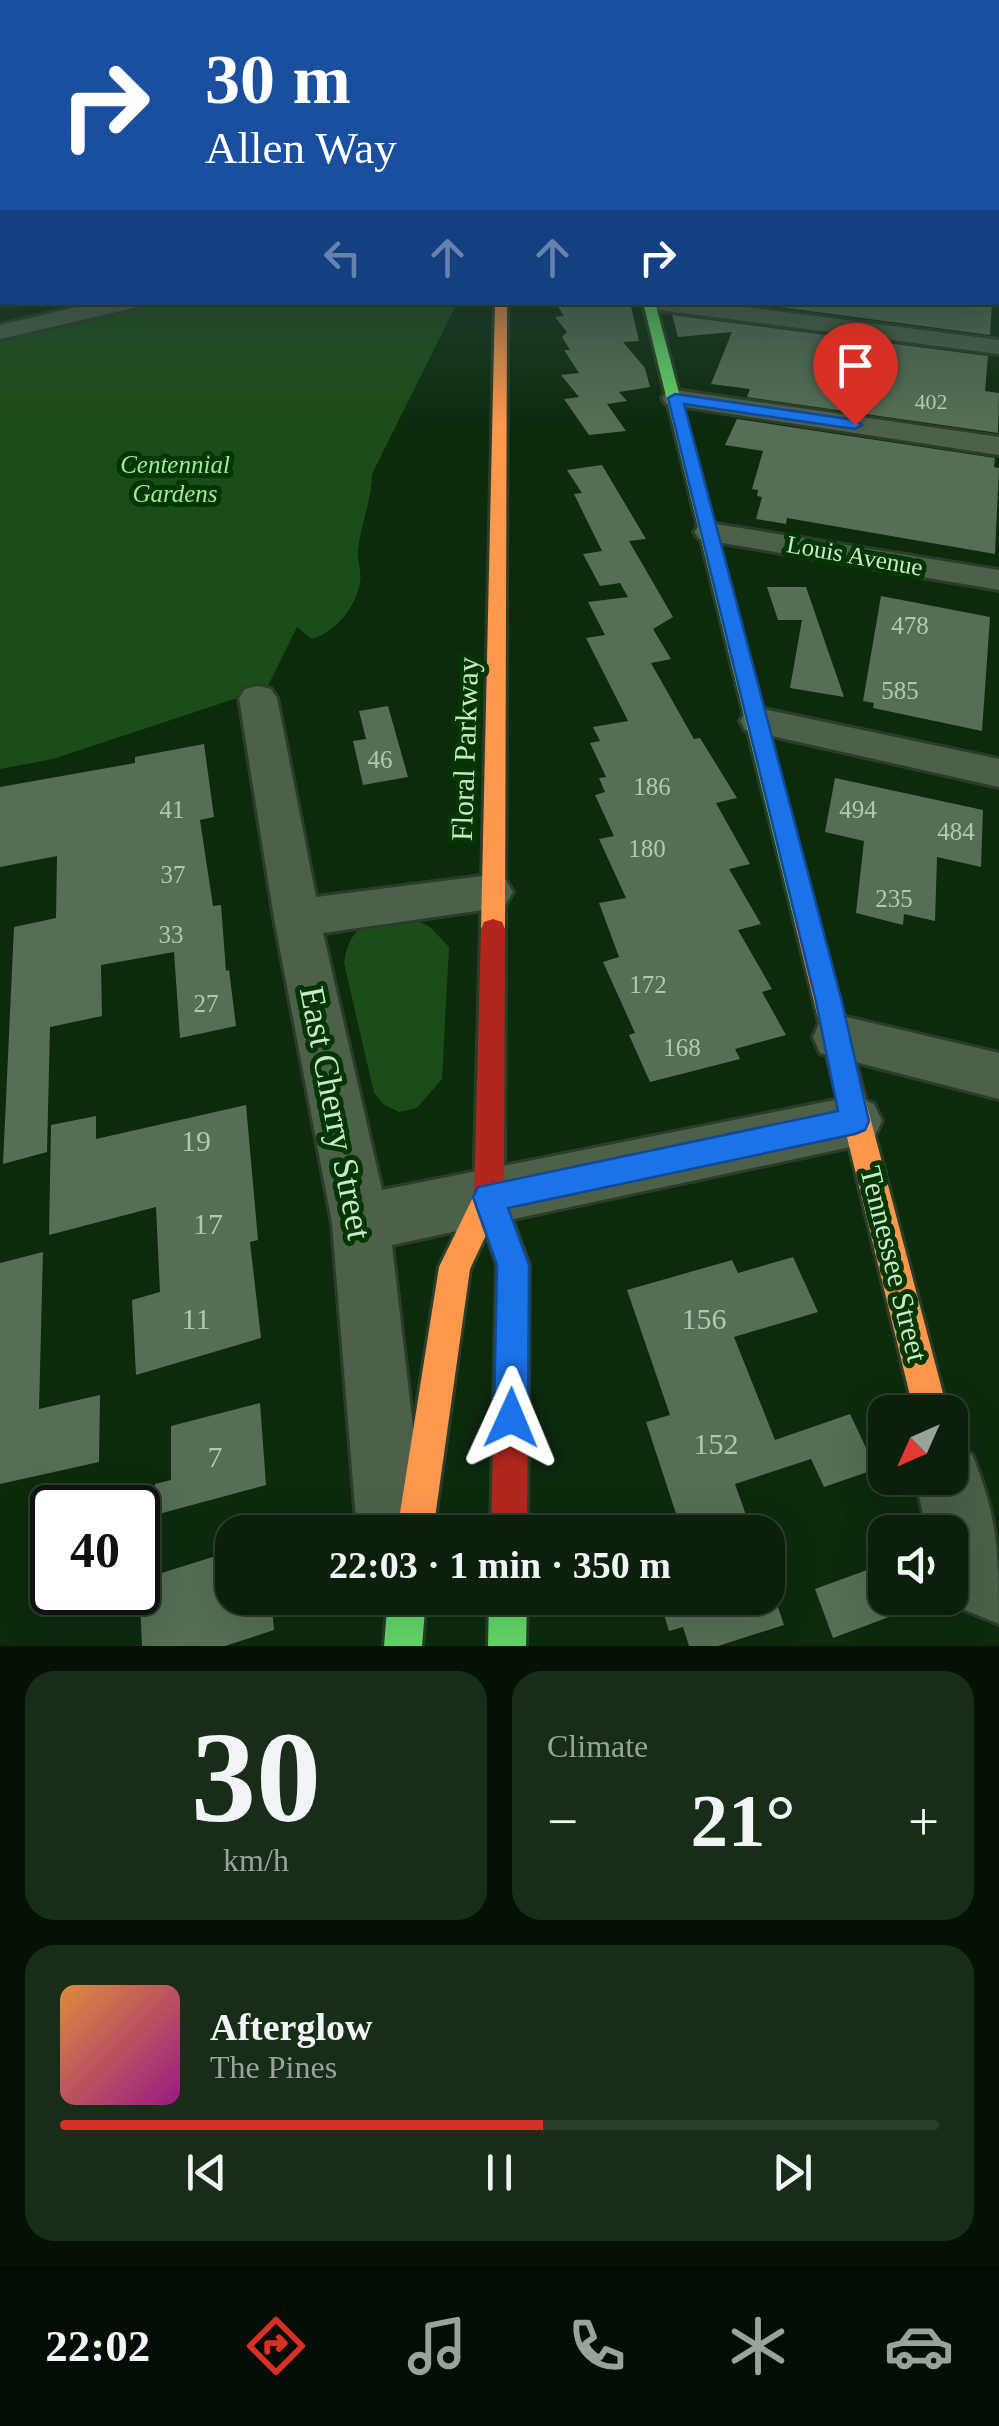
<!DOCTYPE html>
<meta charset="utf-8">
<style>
:root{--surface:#0a200a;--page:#182d18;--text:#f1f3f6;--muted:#99a39c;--line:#2a3e2b;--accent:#d93025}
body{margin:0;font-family:Georgia,serif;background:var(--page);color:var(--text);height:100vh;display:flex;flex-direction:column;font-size:38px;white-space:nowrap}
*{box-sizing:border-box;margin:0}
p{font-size:32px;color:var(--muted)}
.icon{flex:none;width:55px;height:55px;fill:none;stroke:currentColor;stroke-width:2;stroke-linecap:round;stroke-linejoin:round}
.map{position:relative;height:1646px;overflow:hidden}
.sheet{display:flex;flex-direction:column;gap:25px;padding:25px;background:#061206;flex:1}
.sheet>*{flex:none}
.hud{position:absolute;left:0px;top:0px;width:1000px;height:305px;box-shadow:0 10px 40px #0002,0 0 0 2px var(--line);background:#1a4fa0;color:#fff;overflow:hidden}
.needle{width:65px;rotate:225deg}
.tools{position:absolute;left:868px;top:1395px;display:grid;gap:20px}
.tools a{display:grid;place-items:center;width:100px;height:100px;border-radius:20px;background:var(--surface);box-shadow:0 10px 40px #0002,0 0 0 2px var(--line);font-size:50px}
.speed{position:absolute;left:30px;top:1485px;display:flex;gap:20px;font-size:50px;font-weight:700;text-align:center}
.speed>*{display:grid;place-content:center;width:130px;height:130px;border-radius:50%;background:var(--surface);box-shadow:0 10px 40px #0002,0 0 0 2px var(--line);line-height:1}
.speed .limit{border:5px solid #111;border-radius:15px;background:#fff;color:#111}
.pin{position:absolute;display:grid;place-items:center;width:85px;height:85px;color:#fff;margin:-102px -42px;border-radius:50% 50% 50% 0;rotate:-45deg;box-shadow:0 0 10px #0007}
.pin .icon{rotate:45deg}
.me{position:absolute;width:110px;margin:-55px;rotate:1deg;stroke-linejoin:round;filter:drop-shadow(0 0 8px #0008)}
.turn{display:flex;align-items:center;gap:35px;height:210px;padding:0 40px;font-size:45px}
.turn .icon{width:130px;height:130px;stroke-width:2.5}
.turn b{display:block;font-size:70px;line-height:85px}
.lanes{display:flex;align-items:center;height:95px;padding:0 40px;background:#0003;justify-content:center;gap:50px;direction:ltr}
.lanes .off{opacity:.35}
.big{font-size:75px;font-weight:600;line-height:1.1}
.sheet .tile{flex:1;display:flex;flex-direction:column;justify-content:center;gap:15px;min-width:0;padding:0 35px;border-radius:30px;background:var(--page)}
.sheet .dial{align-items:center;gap:0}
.dial b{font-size:130px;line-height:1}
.song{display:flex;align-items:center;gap:30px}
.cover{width:120px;height:120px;border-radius:15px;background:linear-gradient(135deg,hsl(30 70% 55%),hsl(310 70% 35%))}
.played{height:10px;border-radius:5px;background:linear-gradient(90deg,var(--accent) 55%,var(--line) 55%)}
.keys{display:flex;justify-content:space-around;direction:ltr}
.heat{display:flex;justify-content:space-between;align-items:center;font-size:55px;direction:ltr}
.sheet .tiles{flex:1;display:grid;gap:25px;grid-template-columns:1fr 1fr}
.tile:last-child{grid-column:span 2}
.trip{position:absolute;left:215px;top:1515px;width:570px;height:100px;border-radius:30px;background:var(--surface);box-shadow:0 10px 40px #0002,0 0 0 2px var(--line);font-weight:600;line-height:100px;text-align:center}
.tab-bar{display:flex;height:160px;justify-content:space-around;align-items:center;background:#040d04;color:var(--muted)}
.tab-bar .icon{width:70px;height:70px}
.tab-bar .current{color:var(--accent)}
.tab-bar b{font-size:45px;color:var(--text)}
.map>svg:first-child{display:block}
.green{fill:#1b4d18}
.building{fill:#566e55}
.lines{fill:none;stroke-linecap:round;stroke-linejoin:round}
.street-casing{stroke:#2a3d29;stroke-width:6}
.fast-casing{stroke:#2a3d29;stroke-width:6}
.slow-casing{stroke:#2a3d29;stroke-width:6}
.jam-casing{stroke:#2a3d29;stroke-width:6}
.street{fill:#4c604a;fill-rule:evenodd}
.fast{fill:#63d668;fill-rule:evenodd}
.slow{fill:#ff974d;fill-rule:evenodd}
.jam{fill:#b3261e;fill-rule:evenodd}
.route{fill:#1a73e8;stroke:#114b97;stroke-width:2.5}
.labels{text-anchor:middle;stroke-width:10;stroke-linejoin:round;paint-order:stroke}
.far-number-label{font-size:22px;fill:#aecaab}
.far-park-label{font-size:25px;font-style:italic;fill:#9fec97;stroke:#003700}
.far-street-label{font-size:25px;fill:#cce8c8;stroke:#003700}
.number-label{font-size:25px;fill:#aecaab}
.street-label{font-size:30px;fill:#cce8c8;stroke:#003700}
.near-number-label{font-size:30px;fill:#aecaab}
.near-street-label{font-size:35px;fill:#cce8c8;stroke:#003700}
</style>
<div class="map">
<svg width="999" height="1646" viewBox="0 0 999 1646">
<rect width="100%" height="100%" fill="#0d2a0d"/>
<g class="green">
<path d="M142 303H457L372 474C372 501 360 525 358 551 357 561 362 572 360 582 356 607 336 632 312 639L297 627 267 688 53 759 0 769V335Z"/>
<path d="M410 917 430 927 449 947 442 1079 417 1108 399 1112 383 1104 374 1093 344 963C350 920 373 922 410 917Z"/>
</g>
<g class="building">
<path d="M555 302H630L639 341 623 342 645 368 650 387 619 392 627 401 607 404 626 431 589 435 564 399 579 397 561 375 579 373 564 350H570L562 337 567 332 555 317 564 316Z"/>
<path d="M742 302H856L891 307 892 303 931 307 932 302H992L990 335Z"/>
<path d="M672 315 988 356 985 391 999 393 998 433 747 397 750 389 711 384 732 332 678 337Z"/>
<path d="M737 419 995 458 994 467 999 468 995 554 787 518 786 524 756 519 762 497 757 496 758 490 752 489 763 451 725 445Z"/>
<path d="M602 465 646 539 629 541 673 617 653 629 671 659 651 663 694 739 700 738 737 798 716 803 750 864 729 869 761 924 738 930 772 989 762 992 786 1035 735 1049 740 1059 650 1082 629 1035 635 1033 603 962 619 957 599 903 626 898 599 839 614 836 595 795 605 792 599 778 606 777 590 743 600 741 593 727 628 721 586 638 605 635 588 602 628 597 620 583 600 586 583 554 602 551 574 494 582 493 567 470Z"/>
<path d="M767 587H806L844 697 790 688 802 620H778Z"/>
<path d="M881 596 990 617 982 731 873 708 874 703 863 701Z"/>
<path d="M388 706 408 777 363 785 353 741 366 739 359 711Z"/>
<path d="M204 744 214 817 200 820 213 906 221 905 226 971 229 970 236 1026 180 1038 174 952 101 965 102 1016 50 1027 47 1152 3 1164 14 927 56 918 57 856 0 867V787L135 763V757Z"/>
<path d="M835 778 983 810 981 867 937 857 935 921 904 914 903 925 856 913 864 841 825 832Z"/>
<path d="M246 1105 258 1240 250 1242 261 1338 136 1375 132 1300 160 1292 156 1207 49 1235 51 1125 96 1116V1139Z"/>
<path d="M43 1252 39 1409 100 1395 99 1462 0 1484V1263Z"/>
<path d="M793 1257 818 1312 734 1337 775 1440 850 1414 876 1469 824 1487 811 1459 735 1484 752 1532H682L646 1422 670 1415 627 1290 732 1260 738 1273Z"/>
<path d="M260 1403 266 1485 155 1515V1484L171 1480V1426Z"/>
<path d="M232 1551V1598H271L274 1630 225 1646H142L139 1580Z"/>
<path d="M878 1566 885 1583V1598H891L897 1614 833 1638 815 1589Z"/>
<path d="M659 1598H775L784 1625 718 1646H689L683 1627 669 1631Z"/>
</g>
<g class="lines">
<g class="street-casing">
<g id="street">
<rect x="998" y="199" width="1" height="12"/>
<path d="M97 302H141L138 307 0 339V325Z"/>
<path d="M640 302H709L999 340V354L651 309Z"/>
<path d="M675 390 999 437V455L666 404 662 398 666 392Z"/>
<path d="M710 523 999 570V590L699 539 694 532 699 525Z"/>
<path d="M258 686 271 689 277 698 316 897 490 875 506 880 513 892 506 904 490 909 323 933 382 1190 855 1096 874 1104 882 1121 874 1138 855 1146 392 1245 425 1532H357L332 1223 274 918 239 698 245 689Z"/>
<path d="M759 708 999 759V787L745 730 740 721 745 712Z"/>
<path d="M838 1015 999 1053V1099L820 1053 813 1037 820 1021Z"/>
<path d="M950 1445 972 1454C998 1517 999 1557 999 1624L948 1603 950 1532H927L915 1478H950Z"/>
</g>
</g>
<g class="fast-casing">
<g id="fast">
<path d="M643 302H655L819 924 816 931 807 934 798 931 795 924Z"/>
<path d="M388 1598H426L422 1646H384Z"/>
<path d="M489 1598H527L526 1646H488Z"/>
</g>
</g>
<g class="slow-casing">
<g id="slow">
<path d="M495 302H507L505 929 502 936 493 939 484 936 481 929Z"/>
<path d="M807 914 816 917 819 924 948 1412H914L795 924 798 917Z"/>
<path d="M489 1182 500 1187 504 1197 470 1269 433 1532H397L439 1267 478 1187Z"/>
</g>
</g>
<g class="jam-casing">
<path id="jam" d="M493 919 502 922 505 929 504 1197 529 1265 527 1532H491L497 1265 474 1197 481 929 484 922Z"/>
</g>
<use href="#street" class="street"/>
<use href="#fast" class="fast"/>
<use href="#slow" class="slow"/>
<use href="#jam" class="jam"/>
</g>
<linearGradient id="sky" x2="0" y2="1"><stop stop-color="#071707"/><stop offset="0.46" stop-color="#2f4a40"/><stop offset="1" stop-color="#2f4a40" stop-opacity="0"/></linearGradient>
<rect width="999" height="426" fill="url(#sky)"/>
<path class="route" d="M675 394 855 420 862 425 855 429 684 404 842 1002 869 1121 865 1130 855 1134 508 1208 529 1265 528 1418 523 1430 511 1435 499 1430 494 1418 497 1265 473 1197 478 1187 838 1111 816 1002 668 398Z"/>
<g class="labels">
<g class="far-number-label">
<text x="931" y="409">402</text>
</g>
<g class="far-park-label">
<text x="175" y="473">Centennial<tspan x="175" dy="29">Gardens</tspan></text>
</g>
<g class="far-street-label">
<text transform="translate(855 555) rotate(10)" y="9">Louis Avenue</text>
</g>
<g class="number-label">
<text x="910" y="634">478</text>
<text x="900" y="699">585</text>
<text x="380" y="768">46</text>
<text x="652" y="795">186</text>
<text x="172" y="818">41</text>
<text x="858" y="818">494</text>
<text x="956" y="840">484</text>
<text x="647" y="857">180</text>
<text x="173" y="883">37</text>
<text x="894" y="907">235</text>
<text x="171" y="943">33</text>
<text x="648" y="993">172</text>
<text x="206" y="1012">27</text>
<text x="682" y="1056">168</text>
</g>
<g class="street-label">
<text transform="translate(465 749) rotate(-88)" y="10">Floral Parkway</text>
<text transform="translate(894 1264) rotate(76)" y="10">Tennessee Street</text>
</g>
<g class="near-number-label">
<text x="196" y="1151">19</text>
<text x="208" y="1234">17</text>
<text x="196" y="1329">11</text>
<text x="704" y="1329">156</text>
<text x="716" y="1454">152</text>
<text x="215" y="1467">7</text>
</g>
<g class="near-street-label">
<text transform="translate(336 1113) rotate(79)" y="12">East Cherry Street</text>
</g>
</g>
</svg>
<div class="tools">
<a><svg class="needle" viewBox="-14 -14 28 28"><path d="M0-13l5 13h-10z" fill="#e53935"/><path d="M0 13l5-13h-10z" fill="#99a39c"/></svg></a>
<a><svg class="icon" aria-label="sound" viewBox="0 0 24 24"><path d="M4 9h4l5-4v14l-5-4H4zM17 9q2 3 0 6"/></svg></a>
</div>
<div class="speed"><div class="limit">40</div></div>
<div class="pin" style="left:855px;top:425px;background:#d93025"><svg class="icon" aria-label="arrive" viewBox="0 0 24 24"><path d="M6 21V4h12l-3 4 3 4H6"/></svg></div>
<svg class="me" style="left:511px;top:1418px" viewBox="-20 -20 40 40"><path d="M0-17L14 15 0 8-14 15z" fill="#1a73e8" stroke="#fff" stroke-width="4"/></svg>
<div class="trip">22:03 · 1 min · 350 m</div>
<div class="hud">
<div class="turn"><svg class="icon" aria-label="right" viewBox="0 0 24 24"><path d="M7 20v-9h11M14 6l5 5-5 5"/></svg><div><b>30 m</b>Allen Way</div></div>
<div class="lanes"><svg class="icon off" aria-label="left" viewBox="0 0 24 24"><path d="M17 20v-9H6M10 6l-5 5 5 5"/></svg><svg class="icon off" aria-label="ahead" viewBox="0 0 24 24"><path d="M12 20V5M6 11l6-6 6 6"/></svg><svg class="icon off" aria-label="ahead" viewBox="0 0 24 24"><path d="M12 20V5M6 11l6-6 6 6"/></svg><svg class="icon" aria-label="right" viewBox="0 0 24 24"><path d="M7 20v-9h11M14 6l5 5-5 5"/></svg></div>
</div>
</div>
<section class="sheet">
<div class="tiles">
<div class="tile dial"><b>30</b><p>km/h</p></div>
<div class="tile"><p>Climate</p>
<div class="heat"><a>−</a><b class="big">21°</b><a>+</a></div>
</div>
<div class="tile">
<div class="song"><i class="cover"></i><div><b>Afterglow</b><p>The Pines</p></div></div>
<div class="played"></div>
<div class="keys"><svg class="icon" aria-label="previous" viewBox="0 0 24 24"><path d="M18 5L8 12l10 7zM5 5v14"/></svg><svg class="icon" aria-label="pause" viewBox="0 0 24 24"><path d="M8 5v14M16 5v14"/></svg><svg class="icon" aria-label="next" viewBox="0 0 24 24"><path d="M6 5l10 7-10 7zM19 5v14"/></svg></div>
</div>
</div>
</section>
<nav class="tab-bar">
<b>22:02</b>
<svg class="icon current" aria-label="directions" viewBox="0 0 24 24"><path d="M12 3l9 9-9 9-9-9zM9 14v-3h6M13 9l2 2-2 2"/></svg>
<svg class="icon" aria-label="music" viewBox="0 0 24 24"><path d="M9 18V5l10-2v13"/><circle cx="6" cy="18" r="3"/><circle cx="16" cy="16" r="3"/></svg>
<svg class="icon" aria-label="phone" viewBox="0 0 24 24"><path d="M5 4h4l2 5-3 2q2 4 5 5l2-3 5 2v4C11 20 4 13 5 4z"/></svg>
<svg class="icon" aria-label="climate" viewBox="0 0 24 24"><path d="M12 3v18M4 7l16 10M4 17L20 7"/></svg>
<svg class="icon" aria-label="car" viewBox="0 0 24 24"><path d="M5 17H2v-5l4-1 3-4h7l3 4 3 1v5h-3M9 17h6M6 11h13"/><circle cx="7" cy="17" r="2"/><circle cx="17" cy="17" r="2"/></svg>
</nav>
